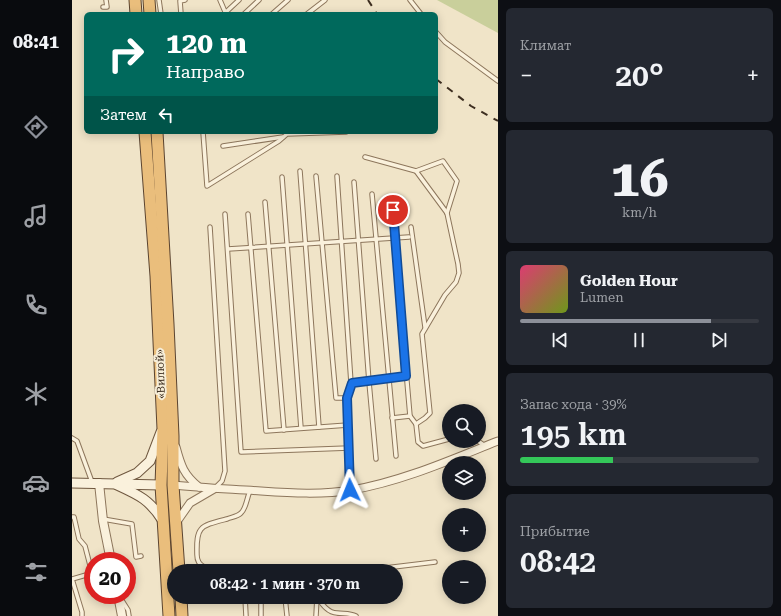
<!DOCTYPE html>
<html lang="ru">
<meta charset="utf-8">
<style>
:root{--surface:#171b24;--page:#242831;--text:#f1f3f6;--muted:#9ea1a6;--line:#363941;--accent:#8c9099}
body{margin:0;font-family:"Roboto Serif",serif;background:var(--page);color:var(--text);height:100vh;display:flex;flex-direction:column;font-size:15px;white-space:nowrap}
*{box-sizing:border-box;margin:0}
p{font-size:13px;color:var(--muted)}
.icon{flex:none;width:22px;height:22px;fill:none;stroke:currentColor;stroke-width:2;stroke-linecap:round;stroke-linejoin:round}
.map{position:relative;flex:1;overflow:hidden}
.sheet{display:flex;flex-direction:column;gap:8px;padding:8px;background:#0d0f14;width:283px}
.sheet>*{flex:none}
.banner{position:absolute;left:12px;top:12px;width:354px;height:122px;border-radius:6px;box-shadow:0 2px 10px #0003;background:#00695c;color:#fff;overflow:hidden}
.buttons{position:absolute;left:370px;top:404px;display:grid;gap:8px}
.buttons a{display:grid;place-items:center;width:44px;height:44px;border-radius:50%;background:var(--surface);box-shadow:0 2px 10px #0003;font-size:20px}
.speed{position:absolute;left:12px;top:552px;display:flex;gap:8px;font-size:20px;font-weight:700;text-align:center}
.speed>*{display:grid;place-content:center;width:52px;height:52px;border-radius:50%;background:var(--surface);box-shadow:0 2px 10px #0003;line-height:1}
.speed .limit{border:6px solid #d22;background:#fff;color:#111}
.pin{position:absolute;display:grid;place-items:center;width:34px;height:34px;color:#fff;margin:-17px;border:2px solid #fff;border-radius:50%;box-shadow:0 1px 4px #0007}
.me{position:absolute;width:44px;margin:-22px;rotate:358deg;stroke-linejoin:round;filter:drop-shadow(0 0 3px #0008)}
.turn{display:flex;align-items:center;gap:14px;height:84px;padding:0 16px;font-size:18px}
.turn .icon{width:52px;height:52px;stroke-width:2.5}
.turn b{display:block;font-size:28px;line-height:34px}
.then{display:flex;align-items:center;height:38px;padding:0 16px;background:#0003;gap:8px;font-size:15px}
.big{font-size:30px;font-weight:600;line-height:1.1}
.sheet .widget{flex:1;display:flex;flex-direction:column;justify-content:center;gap:6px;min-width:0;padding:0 14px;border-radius:6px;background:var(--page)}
.sheet .dial{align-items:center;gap:0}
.dial b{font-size:52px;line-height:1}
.song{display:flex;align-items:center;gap:12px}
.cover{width:48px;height:48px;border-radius:6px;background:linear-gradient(135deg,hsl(340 70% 55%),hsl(80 70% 35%))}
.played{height:4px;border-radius:2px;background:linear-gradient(90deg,var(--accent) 80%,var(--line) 80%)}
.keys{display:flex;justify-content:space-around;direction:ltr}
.heat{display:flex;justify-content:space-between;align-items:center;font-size:22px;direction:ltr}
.charge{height:6px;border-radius:3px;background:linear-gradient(90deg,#34c759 39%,var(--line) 0)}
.trip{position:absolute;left:95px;top:564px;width:236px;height:40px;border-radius:20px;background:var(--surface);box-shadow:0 2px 10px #0003;font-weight:600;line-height:40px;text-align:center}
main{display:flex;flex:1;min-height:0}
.tab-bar{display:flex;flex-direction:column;width:72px;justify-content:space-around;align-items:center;background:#090b0e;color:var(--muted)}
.tab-bar .icon{width:28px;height:28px}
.tab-bar .current{color:var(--accent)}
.tab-bar b{font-size:18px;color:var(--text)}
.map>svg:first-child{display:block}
.green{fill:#c9cf9b}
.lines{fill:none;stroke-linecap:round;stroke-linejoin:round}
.service-casing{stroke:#8d765c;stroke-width:5.5}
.minor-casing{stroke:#8d765c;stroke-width:9}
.tertiary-casing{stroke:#8d765c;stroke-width:10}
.secondary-casing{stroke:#6f573f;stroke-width:11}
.trunk-casing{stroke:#5b4430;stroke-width:13}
.service{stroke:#faf1dc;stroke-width:3.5}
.minor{stroke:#faf1dc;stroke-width:7}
.tertiary{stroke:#faf1dc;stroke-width:8}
.secondary{stroke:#faf1dc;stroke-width:9}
.trunk{stroke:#eabe7c;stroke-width:11}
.rail{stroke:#3d2e20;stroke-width:2;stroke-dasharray:7 7;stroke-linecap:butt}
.route-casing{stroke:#114b97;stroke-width:10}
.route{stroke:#1a73e8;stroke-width:7}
.labels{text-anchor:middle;stroke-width:4;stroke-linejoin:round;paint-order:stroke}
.street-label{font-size:11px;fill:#3d2e20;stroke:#f7eed8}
</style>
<main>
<nav class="tab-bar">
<b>08:41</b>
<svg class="icon current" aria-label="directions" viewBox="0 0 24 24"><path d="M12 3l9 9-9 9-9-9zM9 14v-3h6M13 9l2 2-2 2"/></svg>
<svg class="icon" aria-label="music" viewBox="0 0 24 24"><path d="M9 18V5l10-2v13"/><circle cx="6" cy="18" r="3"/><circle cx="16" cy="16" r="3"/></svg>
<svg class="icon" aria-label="phone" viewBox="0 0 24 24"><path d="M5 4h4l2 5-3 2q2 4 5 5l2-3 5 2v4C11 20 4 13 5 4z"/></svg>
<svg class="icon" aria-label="climate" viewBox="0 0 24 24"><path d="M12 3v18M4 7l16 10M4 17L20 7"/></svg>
<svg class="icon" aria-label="car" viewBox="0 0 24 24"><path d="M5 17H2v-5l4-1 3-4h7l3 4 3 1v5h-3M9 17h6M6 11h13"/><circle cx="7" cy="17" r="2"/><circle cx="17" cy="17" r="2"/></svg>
<svg class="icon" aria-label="filters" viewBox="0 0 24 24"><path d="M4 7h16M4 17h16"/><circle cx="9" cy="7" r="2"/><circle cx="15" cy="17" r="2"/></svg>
</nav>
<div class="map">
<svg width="426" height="616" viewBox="0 0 426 616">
<rect width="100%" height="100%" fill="#f0e4c8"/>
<path class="green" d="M365 0H426V33Z"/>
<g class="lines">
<g class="service-casing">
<g id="service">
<path d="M87 0 89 14"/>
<path d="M148 0 154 14"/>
<path d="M338 0 349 14"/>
<path d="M31 7H35L34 0"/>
<path d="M153 13 167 0"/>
<path d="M109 14 108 1 113 0"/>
<path d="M172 14 187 0"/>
<path d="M200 14 216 0"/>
<path d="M235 14 253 0"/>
<path d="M364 32 373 42 426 81"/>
<path d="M131 132 135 186 207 141 215 134 274 132"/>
<path d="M151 146 211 137"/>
<path d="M293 157 344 171 375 213 386 264 387 273 384 282 373 295 350 334 358 413 353 418 344 424 346 442 351 446 377 439"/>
<path d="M228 171 247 427"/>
<path d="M344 171 371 161 385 181 375 213"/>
<path d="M244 176 264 398H275L278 490"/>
<path d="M265 176 279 383"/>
<path d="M210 177 229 428"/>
<path d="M282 182 297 382 334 376"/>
<path d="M300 194 324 456"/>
<path d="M319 197 338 416 344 424"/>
<path d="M193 202 212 430"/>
<path d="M153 214 169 452 277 448"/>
<path d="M176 214 194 431 276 425"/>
<path d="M138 227 153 471 150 481 143 488"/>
<path d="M339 227 353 327"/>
<path d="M156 249 337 237"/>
<path d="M275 398 279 383 297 382 304 459"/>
<path d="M320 418 338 416"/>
<path d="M0 438 5 441 20 482"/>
<path d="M406 441 413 446"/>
<path d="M0 517H2L7 539 13 546 20 573"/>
<path d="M31 519 60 524 64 557 69 556"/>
<path d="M153 571C141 569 125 570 125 555 124 526 128 526 155 519 159 517 165 517 169 513 174 509 175 497 178 491"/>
<path d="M288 571 363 562"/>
<path d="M173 597 174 616"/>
<path d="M189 597V616"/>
<path d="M213 597 215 616"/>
<path d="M234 597H245"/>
<path d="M245 597C250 604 256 613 265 613 272 614 278 613 284 616"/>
<path d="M49 599 56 610 57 616"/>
<path d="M10 616V612L0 579 21 573"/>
<path d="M244 616 245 597"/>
</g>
</g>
<g class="minor-casing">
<g id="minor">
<path d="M104 447C109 466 112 475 127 487"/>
<path d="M101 485C130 488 159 489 189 491 219 493 250 495 280 490 331 481 378 460 426 441"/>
<path d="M104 523 118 503 142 489"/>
</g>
</g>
<g class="tertiary-casing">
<g id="tertiary">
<path d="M27 483 31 521 39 561"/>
<path d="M46 595 50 616"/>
</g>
</g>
<g class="secondary-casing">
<g id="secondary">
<path d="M45 482 65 473 78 461 89 432"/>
<path d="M0 483 89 485"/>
<path d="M45 485C67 495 78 500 91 521"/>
</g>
</g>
<g class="trunk-casing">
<g id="trunk">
<path d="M63 0 64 14"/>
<path d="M77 0 78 14"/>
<path d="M73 132 84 276 91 429 89 485 97 616"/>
<path d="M85 132 96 324 101 436V485L107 571"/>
<path d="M109 597 110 616"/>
</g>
</g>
<use href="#service" class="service"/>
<use href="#minor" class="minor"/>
<use href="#tertiary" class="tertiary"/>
<use href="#secondary" class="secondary"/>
<use href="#trunk" class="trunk"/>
<g class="rail">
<path d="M296 0 305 14"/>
<path d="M364 79 399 106 426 121"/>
</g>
</g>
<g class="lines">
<g class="route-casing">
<path id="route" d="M278 490 275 398 280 383 334 376 321 210"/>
</g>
<use href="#route" class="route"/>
</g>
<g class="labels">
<g class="street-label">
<text transform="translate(88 374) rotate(-92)" y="4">«Вилюй»</text>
</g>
</g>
</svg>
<div class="buttons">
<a><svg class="icon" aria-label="search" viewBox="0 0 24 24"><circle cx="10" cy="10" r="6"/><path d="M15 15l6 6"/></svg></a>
<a><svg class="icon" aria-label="layers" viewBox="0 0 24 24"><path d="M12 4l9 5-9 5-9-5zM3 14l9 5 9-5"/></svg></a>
<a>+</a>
<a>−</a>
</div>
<div class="speed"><div class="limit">20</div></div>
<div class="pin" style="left:321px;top:210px;background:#d93025"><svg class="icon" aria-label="arrive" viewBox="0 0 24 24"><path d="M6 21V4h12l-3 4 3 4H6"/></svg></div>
<svg class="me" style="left:278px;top:490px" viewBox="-20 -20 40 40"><path d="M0-17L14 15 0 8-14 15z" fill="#1a73e8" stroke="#fff" stroke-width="4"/></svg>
<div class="trip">08:42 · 1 мин · 370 m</div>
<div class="banner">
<div class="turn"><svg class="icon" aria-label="right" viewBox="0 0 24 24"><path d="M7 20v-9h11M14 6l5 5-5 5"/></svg><div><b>120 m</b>Направо</div></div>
<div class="then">Затем<svg class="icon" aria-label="left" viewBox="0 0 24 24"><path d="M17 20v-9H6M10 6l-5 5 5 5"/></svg></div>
</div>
</div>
<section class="sheet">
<div class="widget"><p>Климат</p>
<div class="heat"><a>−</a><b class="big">20°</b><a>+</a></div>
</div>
<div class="widget dial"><b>16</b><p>km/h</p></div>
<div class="widget">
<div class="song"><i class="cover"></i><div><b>Golden Hour</b><p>Lumen</p></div></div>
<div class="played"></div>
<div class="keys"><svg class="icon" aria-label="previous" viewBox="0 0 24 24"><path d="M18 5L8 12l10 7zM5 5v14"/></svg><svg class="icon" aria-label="pause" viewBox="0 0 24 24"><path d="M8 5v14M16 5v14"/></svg><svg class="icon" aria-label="next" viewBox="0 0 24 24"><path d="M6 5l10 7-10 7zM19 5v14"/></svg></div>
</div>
<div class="widget"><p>Запас хода · 39%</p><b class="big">195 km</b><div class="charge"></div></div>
<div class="widget"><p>Прибытие</p><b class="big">08:42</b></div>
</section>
</main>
